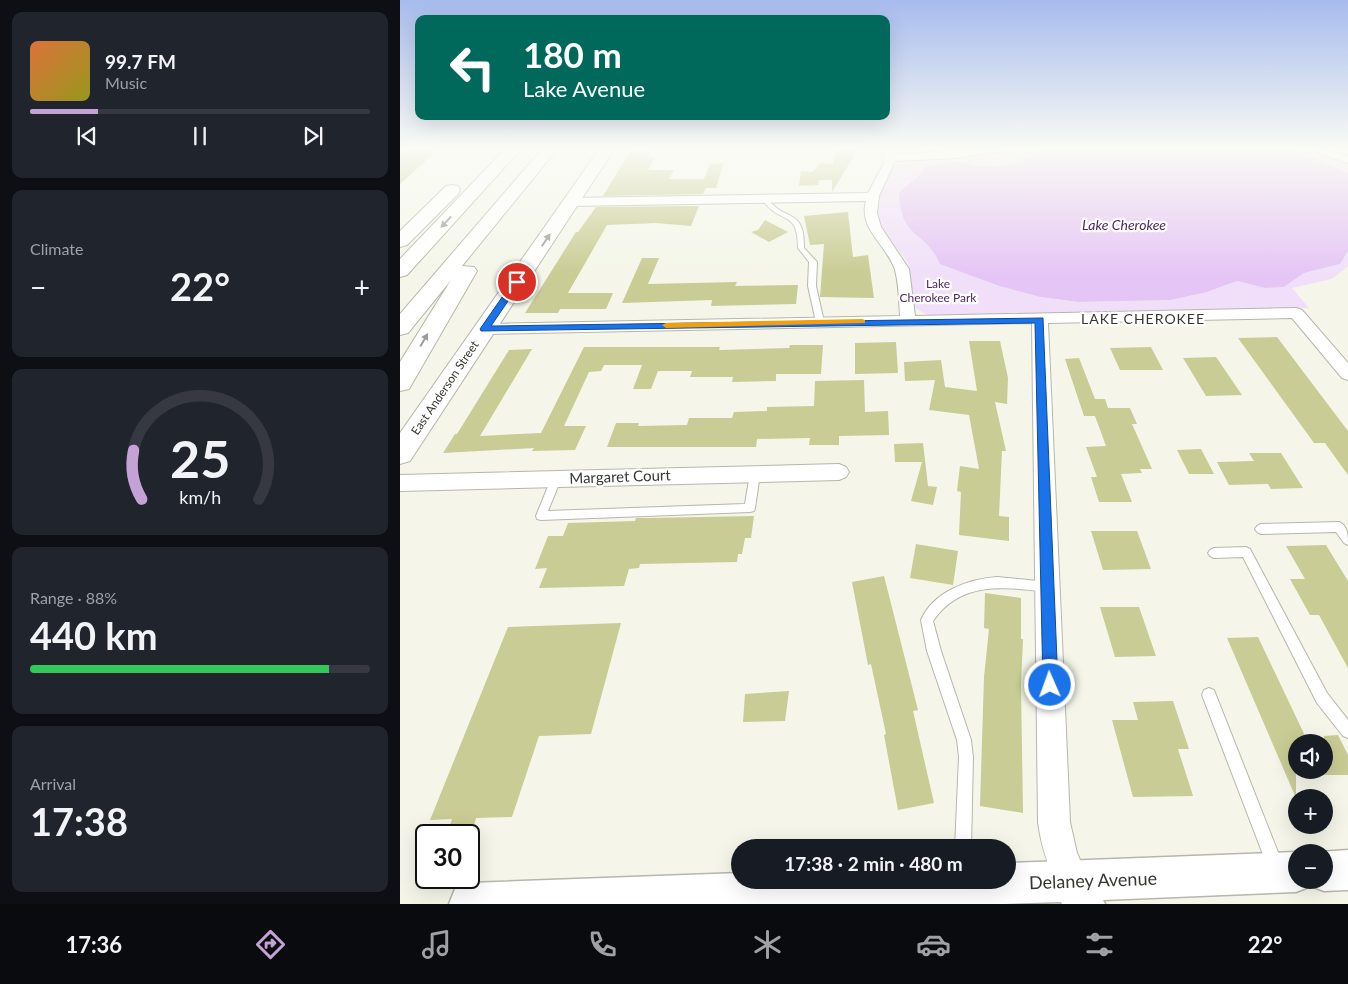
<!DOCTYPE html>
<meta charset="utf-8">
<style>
:root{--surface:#171b24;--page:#20242c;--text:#f1f3f6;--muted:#9ea1a6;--line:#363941;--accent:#c5a2d6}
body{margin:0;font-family:Lato,sans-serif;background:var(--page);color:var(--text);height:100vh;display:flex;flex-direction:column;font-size:19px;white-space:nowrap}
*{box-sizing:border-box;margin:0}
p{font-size:16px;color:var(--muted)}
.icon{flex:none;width:28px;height:28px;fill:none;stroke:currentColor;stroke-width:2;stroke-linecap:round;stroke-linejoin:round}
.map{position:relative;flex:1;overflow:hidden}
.details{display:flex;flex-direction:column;gap:12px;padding:12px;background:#0d0f14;width:400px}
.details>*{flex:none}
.hud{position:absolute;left:15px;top:15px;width:475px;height:105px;border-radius:10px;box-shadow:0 5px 20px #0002;background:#00695c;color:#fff;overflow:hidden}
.buttons{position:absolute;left:888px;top:734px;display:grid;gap:10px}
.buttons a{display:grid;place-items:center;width:45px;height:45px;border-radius:50%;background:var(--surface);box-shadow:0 5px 20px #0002;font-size:25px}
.speed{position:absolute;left:15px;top:824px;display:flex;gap:10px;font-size:25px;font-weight:700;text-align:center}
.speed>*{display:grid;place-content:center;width:65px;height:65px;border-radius:50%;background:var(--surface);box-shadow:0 5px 20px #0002;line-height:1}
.speed .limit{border:2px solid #111;border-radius:8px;background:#fff;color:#111}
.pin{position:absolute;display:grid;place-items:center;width:42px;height:42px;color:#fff;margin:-21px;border:2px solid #fff;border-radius:50%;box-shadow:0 1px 5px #0007}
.me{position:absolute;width:55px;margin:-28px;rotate:358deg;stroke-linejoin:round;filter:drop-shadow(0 0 4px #0008)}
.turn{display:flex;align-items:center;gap:18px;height:105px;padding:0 25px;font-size:22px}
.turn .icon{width:65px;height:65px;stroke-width:2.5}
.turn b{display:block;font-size:35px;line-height:42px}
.big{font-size:38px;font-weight:700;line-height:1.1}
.details .tile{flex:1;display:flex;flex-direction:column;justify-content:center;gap:8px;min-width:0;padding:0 18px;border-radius:10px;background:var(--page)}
.details .dial{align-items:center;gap:0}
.dial svg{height:130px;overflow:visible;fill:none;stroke:var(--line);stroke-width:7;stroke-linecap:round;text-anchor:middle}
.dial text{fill:var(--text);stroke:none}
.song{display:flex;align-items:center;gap:15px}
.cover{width:60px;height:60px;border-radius:8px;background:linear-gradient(135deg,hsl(20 70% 55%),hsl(60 70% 35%))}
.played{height:5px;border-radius:2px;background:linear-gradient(90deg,var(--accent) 20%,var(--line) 20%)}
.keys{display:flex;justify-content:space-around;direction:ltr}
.heat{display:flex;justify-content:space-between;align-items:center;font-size:28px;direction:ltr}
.charge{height:8px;border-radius:4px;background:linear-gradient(90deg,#34c759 88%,var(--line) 0)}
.trip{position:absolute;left:331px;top:839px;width:285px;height:50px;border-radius:25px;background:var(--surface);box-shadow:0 5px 20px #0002;font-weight:700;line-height:50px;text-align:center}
.tabs{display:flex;height:80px;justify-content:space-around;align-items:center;background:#090b0e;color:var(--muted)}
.tabs .icon{width:35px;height:35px}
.tabs .active{color:var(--accent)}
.tabs b{font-size:22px;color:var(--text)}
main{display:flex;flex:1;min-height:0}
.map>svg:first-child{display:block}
.green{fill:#f1dffa}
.water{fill:#e5c5f5}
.building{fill:#c9cc94}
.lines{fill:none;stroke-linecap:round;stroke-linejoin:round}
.service-casing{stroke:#b6b7aa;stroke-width:2}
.minor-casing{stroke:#b6b7aa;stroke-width:2}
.tertiary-casing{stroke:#b6b7aa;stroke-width:3}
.secondary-casing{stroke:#b6b7aa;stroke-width:2}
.motorway-casing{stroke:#b6b7aa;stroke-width:2}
.service{fill:#fff;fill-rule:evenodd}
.minor{fill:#fff;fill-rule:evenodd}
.tertiary{fill:#fff;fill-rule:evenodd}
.secondary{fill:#fff;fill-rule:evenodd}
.motorway{fill:#fff;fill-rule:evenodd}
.oneway{fill:#9b9b98}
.route{fill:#1a73e8;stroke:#114b97}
.slow{fill:#f59e0b}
.labels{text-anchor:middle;stroke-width:4.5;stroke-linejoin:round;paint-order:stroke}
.far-park-label{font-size:12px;fill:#4f2861;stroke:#fff}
.far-street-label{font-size:12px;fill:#373732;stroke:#fff}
.far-water-label{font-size:14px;font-style:italic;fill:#512962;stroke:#fff}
.far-neighbourhood-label{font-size:14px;letter-spacing:1px;fill:#373732;stroke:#fff}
.street-label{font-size:15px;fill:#373732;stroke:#fff}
.near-street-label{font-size:18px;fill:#373732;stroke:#fff}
</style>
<main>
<section class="details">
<div class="tile">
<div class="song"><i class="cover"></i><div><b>99.7 FM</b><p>Music</p></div></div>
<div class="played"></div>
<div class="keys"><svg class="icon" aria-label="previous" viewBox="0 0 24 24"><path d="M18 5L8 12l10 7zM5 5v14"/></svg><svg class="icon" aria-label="pause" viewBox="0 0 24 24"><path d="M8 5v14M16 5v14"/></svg><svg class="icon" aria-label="next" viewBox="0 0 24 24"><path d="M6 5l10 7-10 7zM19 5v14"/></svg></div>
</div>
<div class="tile"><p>Climate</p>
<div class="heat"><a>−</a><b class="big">22°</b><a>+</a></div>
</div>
<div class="tile dial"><svg viewBox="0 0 100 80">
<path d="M14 69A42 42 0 1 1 86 69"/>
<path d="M14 69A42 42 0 0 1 9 39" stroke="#c5a2d6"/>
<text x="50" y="56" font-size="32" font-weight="700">25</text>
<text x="50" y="72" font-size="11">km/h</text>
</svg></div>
<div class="tile"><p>Range · 88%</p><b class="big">440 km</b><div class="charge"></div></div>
<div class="tile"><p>Arrival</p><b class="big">17:38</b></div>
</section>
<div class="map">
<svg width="948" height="904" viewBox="0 0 948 904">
<rect width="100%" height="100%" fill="#f5f6e9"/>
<g class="green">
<path d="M610 148 646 150 609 163 576 166 568 162 551 163 523 168 521 173 499 192C500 240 526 230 541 264L599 286 640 297 679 302 771 300 807 292 837 281 865 288 884 287 904 273 940 264 948 251V266L932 279 892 288 909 308 538 317 529 316 515 308 508 263 478 223 476 206 492 169 498 164 510 160 569 156Z"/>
<path d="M884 148H899L948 163V173L903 154Z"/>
</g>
<path class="water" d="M644 148H884L903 154 948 173V251L940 264 904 273 884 287 865 288 837 281 807 292 771 300 679 302 640 297 599 286 540 264C526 230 500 240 499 192L521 174 523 168C537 164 552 161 566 162 570 163 573 166 577 166 601 169 624 159 645 150Z"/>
<g class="building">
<path d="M17 148H40L0 184V150Z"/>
<path d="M435 148H459L432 192V180H419L418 185 399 186 401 171 413 172 420 163 433 164Z"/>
<path d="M231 150H253L248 158 255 157 248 170H274L269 179H304L310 164 324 163 316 188H306L303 194 203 196Z"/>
<path d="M299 206 291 226 256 223 207 225 168 293H213L206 309H160L158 313H125L176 232H178L196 207Z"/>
<path d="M448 212 453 257 468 255 474 298 420 297 424 244 410 245 404 216Z"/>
<path d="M365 220 388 232 369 242 351 232 358 230Z"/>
<path d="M242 258H259L248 284 337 282 335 286 398 285 396 304 311 306 312 300 222 303Z"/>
<path d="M877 337 948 431V475L925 443H914L838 338Z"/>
<path d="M569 341H600L608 378 607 404 595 402 606 451H602L599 516 609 517V541L559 535 561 492 557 491 560 466 579 469 569 415 529 410 535 380 505 381 504 362 541 360 545 387 577 391Z"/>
<path d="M496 342 498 373 455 374V343Z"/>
<path d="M390 345H423L421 374H376V381L332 382 333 377H290L292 371H258L251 389H233L242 365H204L201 371 189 372 164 426H186L175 450 132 451 134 448 43 453 55 434H57L109 350 132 349 80 436 141 433 184 347H320L319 350 389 348Z"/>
<path d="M751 347 763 370H720L710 348Z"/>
<path d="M816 357 842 395 806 396 783 358Z"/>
<path d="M679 358 695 399H705L708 408H730L737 424H732L752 469H740L742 473 721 474 732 502H699L691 477H697L686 447 706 446 695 416H684L665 359Z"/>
<path d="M464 380 465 412 488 411 489 435 439 436V445H409L410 438 357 439 356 447H207L216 423H239L238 426 287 425 289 418H332L334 412 367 411V407L414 406 415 381Z"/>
<path d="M523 443 528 486 537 487 533 505 511 501 522 462H495L494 444Z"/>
<path d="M801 449 814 474H789L777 450Z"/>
<path d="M849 453H881L903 488 871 489 868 484 829 485 817 462 854 461Z"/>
<path d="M354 516 351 538H345L342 554H338L337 562 240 564 239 568 229 569 224 586 139 588 147 568 135 569 148 536H163L168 523 235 521 236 518H248Z"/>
<path d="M691 531H737L751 569 703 570Z"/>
<path d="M516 544 558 551 553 585 510 578Z"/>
<path d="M926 545 948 581V668L919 615H910L890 579H905L886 546Z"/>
<path d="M484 576 518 710 513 711 534 803 498 810 484 735 486 734 471 664 468 665 452 582Z"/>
<path d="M585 593 621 598V639H623L621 685 623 813 580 806 584 677 589 629 584 628Z"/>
<path d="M700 607H739L756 656 715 657Z"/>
<path d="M221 623 191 734 139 736 112 817 76 818 74 825H50L52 819 30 820 108 627Z"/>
<path d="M858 637 908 742H896V798L827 638Z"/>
<path d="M389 691 385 721 343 722 345 694Z"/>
<path d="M773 701 789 749H778L793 796 733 797 712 720H738L733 702Z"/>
<path d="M938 735 948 755V775H924V736Z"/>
</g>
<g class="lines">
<g class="service-casing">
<g id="service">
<path d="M363 198H367C385 223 405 207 404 248L417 262 416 286 424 322 423 324H420L416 322 408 286 409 262 398 248C398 208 380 226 362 199Z"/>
<path d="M355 470 359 471 360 474 355 508 354 511 350 512 141 520 137 519 136 516 151 479 152 476H160L161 479 148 511 345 504 350 474 351 471Z"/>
<path d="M939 522C948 526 948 536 948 545L944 543 936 532 861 534 857 532 855 529 857 526 861 524Z"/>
<path d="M846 547 850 549 927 693 948 720V738L943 736 917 703 843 557 814 558 810 556 808 553 810 550 814 548Z"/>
<path d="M597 577 648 582 652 583 654 587 652 591 648 592C606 587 561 580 533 621L541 651 571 740 573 757 571 848H555L559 757 557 740 527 651 521 620C533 592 568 579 597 577Z"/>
<path d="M809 688 814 690 883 865 881 871 875 873 869 871 867 865 802 695 804 690Z"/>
</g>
</g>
<g class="minor-casing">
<g id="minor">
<path d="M486 148H496V154L605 148 600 151 555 158 495 161 479 196 477 213 481 227 509 269 515 316 896 308 902 310 948 363V380L942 378 892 318 648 323 670 822 677 853 690 882 685 894 673 899 661 894C650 871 641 848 638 822L632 323 85 334 77 329 85 324 500 316C499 301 499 285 495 270 487 245 458 229 466 201L171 206 165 202 171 198 468 193 483 165Z"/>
<path d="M905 148H922L948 156V163Z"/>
<path d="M439 464 446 467 449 472 446 477 439 480 0 491V475Z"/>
</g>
</g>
<g class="tertiary-casing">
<path id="tertiary" d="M948 850V890L924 891 911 886 896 892 703 900 705 904H662L661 902 604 904H49L55 889 70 883 340 873V880H608V863L896 852H898H896V880H924V852H919Z"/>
</g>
<g class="secondary-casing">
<path id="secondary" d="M200 148H215L10 461 0 464V433Z"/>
</g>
<g class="motorway-casing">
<g id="motorway">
<path d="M106 148H122L7 275 0 277V259Z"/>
<path d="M143 148H158L62 266 74 267 77 271 9 389 0 391V362L51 280 8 333 0 335V314Z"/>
<path d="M52 185 58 186 60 190 58 194 7 245 0 247V231L46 186Z"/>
<path d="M461 880H499L503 889 499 904H453Z"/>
</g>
</g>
<use href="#service" class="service"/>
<use href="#minor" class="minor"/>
<use href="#tertiary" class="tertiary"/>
<use href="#secondary" class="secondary"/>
<use href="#motorway" class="motorway"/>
</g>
<defs><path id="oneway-solid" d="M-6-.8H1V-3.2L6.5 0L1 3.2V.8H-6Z" transform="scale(1.25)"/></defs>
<g class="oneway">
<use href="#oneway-solid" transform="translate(46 222) rotate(133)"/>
<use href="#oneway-solid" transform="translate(146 240) rotate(-56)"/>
<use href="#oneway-solid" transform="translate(24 340) rotate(-60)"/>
</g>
<linearGradient id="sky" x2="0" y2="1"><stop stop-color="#a7bbed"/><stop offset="0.54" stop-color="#fafbf5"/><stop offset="1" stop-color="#fafbf5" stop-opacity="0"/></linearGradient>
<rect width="948" height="275" fill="url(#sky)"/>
<path class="route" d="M117 279 121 282 91 326 643 318 658 685 656 691 650 693 645 691 643 685 635 323 81 331 80 329 114 280Z"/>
<path class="slow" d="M462 319 465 320V323L266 328 262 325 266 323Z"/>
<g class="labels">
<g class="far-park-label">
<text x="538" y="288">Lake<tspan x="538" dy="14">Cherokee Park</tspan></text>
</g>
<g class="far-street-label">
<text transform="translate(45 388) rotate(-56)" y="4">East Anderson Street</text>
</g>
<g class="far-water-label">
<text x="724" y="230">Lake Cherokee</text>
</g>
<g class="far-neighbourhood-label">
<text x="743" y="324">LAKE CHEROKEE</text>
</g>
<g class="street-label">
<text transform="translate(220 477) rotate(-2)" y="5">Margaret Court</text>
</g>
<g class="near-street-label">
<text transform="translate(693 881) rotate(-2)" y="6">Delaney Avenue</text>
</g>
</g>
</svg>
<div class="buttons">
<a><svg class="icon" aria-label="sound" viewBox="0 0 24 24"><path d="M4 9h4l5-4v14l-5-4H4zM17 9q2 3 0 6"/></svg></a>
<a>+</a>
<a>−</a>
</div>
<div class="speed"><div class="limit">30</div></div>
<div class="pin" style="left:117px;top:282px;background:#d93025"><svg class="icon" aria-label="arrive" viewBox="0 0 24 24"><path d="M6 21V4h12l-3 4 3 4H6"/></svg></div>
<svg class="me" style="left:650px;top:685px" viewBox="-20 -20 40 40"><circle r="17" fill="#1a73e8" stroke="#fff" stroke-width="3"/><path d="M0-11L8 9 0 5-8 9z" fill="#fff"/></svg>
<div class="trip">17:38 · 2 min · 480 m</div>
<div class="hud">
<div class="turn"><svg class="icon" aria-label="left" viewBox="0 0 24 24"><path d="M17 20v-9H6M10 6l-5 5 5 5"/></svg><div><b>180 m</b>Lake Avenue</div></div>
</div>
</div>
</main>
<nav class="tabs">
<b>17:36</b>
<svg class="icon active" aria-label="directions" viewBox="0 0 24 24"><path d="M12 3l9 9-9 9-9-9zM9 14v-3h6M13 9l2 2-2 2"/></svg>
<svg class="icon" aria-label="music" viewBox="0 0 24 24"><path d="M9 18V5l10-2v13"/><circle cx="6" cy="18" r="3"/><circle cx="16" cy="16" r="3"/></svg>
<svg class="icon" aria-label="phone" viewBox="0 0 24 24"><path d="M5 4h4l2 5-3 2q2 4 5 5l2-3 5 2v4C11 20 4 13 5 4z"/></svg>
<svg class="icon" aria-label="climate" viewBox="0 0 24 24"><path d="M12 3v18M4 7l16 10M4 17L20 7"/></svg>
<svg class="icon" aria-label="car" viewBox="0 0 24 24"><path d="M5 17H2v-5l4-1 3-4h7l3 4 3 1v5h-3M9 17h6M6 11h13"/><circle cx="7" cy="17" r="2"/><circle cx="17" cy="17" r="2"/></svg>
<svg class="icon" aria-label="filters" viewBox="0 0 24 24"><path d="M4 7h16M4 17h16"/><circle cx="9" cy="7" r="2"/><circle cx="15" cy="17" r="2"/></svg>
<b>22°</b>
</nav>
